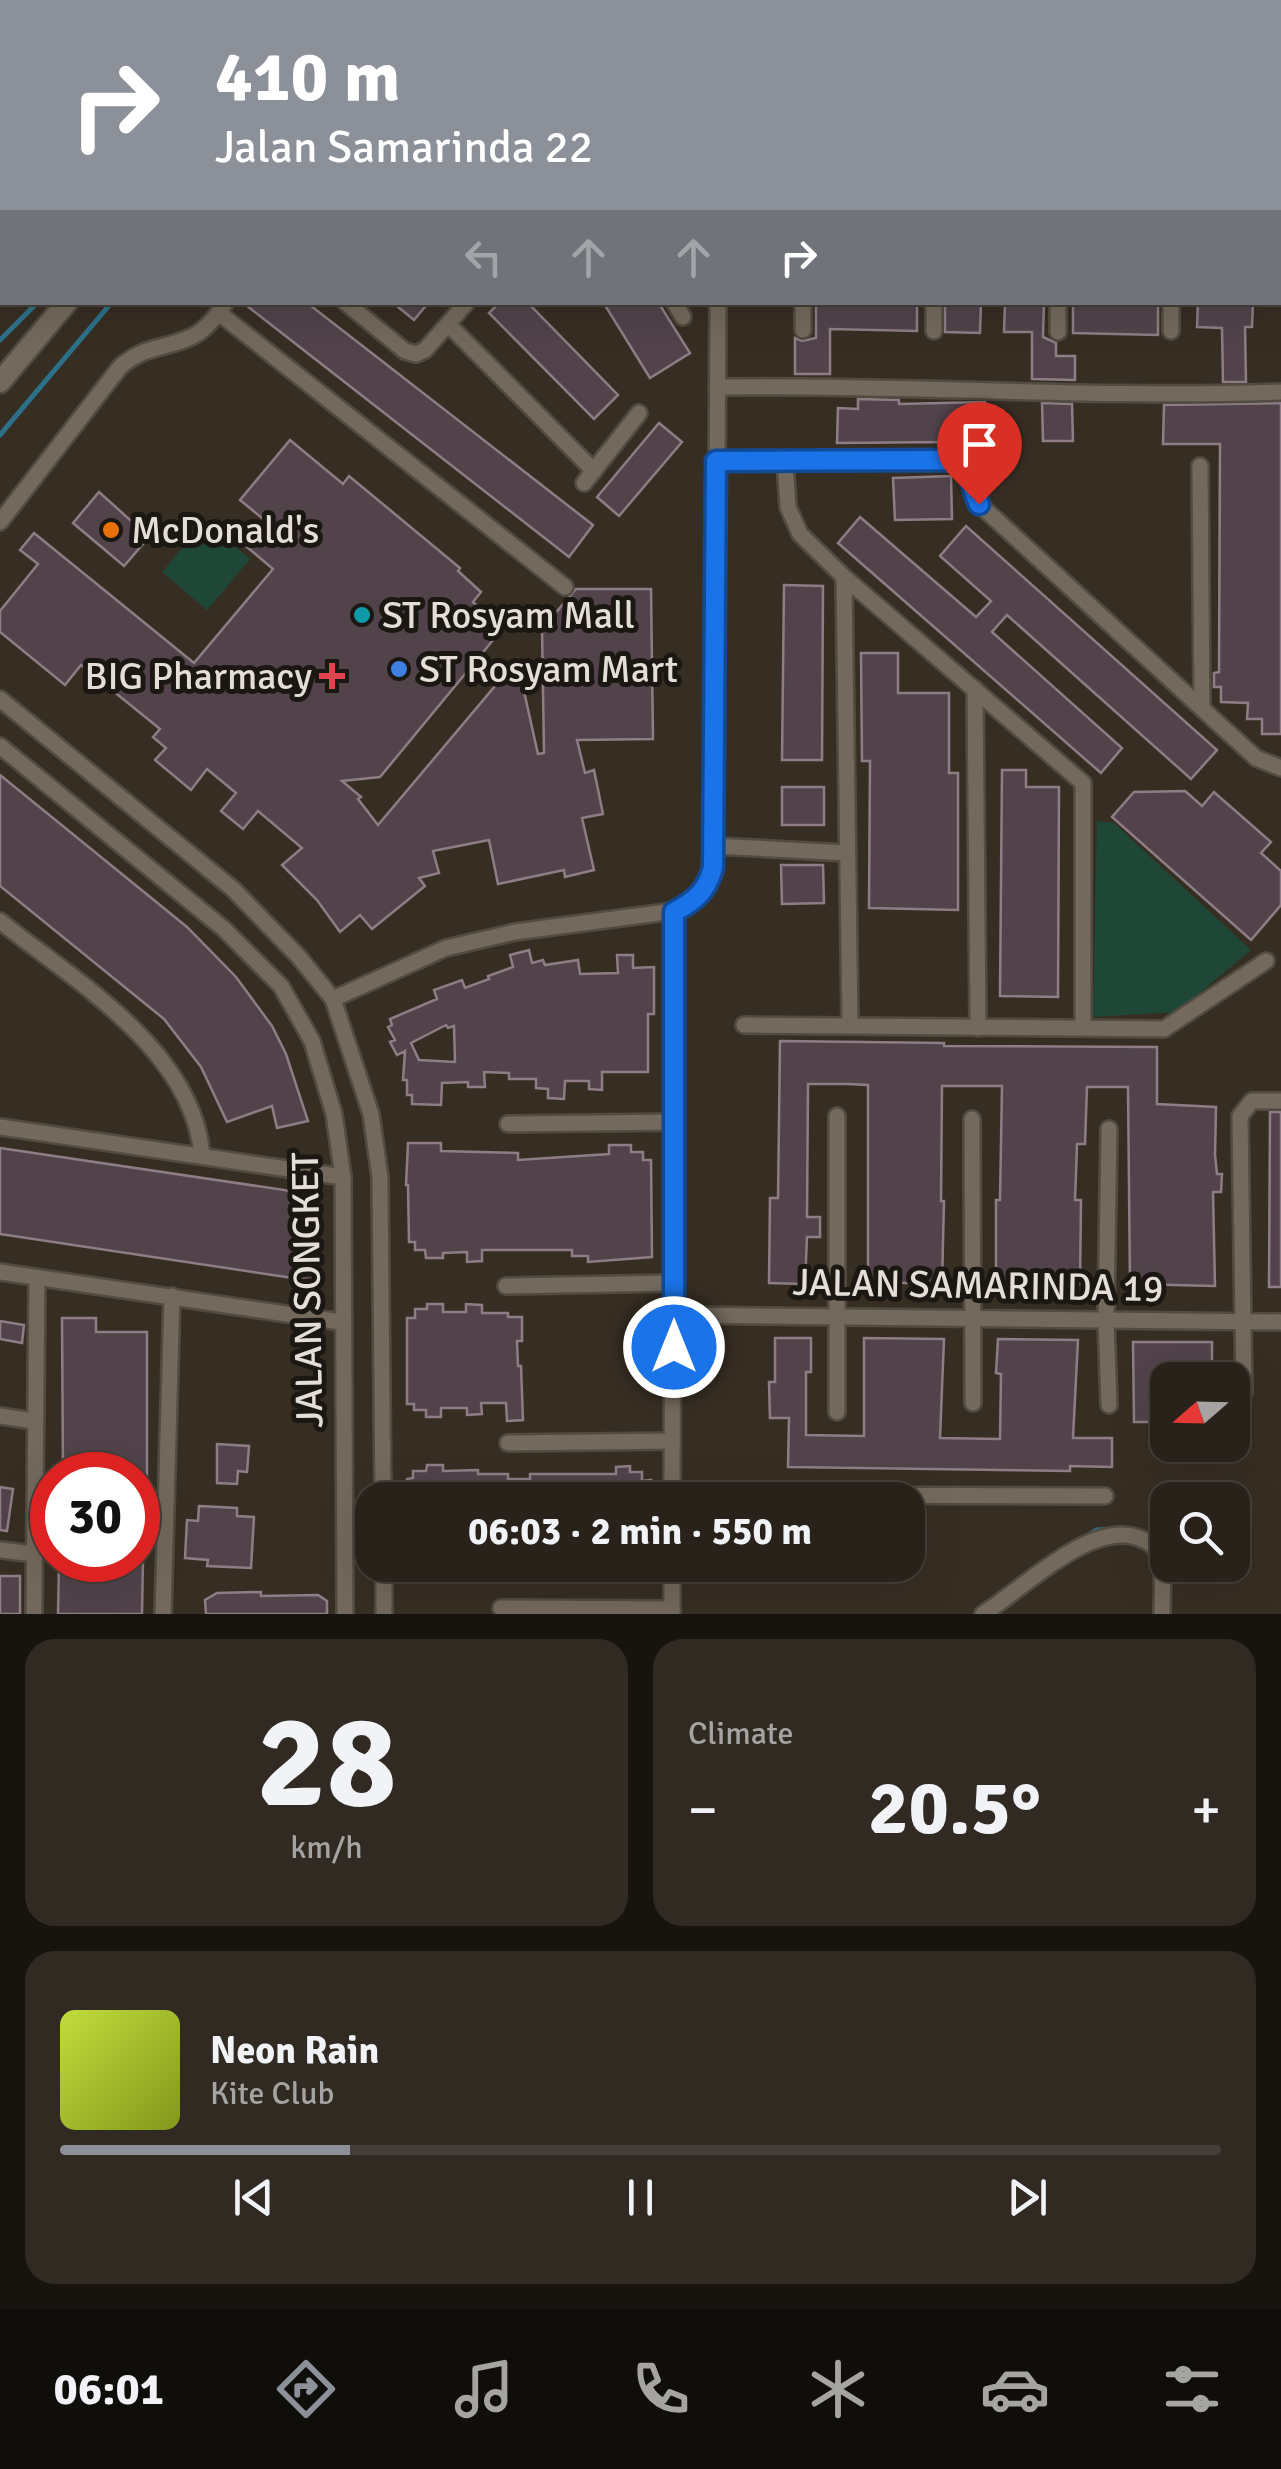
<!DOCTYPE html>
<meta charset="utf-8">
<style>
:root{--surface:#29221a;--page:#312a23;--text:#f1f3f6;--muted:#a5a4a2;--line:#453f39;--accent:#8c9099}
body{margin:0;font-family:Signika,sans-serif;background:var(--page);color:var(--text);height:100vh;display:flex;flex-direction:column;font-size:38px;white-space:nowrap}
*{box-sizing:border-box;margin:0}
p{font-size:32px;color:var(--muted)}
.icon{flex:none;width:55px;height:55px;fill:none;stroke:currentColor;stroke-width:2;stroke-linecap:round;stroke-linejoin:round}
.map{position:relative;height:1614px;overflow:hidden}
.side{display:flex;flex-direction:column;gap:25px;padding:25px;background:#17130e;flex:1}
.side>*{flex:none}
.guide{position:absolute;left:0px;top:0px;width:1282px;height:305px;box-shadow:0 10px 40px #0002,0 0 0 2px var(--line);background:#8c9099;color:#fff;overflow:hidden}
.needle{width:65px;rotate:250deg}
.controls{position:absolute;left:1150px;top:1362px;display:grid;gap:20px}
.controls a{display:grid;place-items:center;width:100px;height:100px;border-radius:20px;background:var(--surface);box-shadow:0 10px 40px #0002,0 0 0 2px var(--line);font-size:50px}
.speed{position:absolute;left:30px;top:1452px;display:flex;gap:20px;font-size:50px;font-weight:700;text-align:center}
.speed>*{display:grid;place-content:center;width:130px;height:130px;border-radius:50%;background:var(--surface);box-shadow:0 10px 40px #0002,0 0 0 2px var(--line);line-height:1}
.speed .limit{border:15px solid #d22;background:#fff;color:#111}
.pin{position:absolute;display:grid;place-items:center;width:85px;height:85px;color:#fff;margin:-102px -42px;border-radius:50% 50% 50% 0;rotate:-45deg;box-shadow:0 0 10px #0007}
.pin .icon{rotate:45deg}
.me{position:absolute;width:110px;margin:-55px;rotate:0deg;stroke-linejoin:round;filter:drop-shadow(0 0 8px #0008)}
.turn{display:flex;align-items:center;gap:35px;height:210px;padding:0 50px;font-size:45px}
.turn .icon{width:130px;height:130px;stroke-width:2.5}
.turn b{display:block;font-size:70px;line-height:85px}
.lanes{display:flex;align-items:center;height:95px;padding:0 50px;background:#0003;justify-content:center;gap:50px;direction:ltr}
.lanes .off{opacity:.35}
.big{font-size:75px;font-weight:700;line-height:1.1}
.side .tile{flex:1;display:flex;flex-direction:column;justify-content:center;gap:15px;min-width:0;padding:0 35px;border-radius:30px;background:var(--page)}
.side .dial{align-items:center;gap:0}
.dial b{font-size:130px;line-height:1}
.song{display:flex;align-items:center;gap:30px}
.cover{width:120px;height:120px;border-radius:15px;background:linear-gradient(135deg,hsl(70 70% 55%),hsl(70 70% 35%))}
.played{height:10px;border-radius:5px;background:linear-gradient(90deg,var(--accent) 25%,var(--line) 25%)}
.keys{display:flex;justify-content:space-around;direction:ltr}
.heat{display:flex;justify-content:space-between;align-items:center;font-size:55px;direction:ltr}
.side .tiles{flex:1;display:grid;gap:25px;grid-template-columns:1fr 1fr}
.tile:last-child{grid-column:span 2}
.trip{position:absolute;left:355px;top:1482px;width:570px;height:100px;border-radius:30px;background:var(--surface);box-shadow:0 10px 40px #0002,0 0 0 2px var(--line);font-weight:700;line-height:100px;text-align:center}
.menu{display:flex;height:160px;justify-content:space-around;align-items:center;background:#100e0a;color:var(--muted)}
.menu .icon{width:70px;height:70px}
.menu .on{color:var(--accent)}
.menu b{font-size:45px;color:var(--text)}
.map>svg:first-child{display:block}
.green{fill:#1f4737}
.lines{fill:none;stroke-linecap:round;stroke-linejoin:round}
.stream{stroke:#2d7189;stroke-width:5}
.building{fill:#52434b;stroke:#8e7d85;stroke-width:2.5;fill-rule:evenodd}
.minor-casing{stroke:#514b41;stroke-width:20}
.tertiary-casing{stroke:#514b41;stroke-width:22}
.secondary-casing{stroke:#514b41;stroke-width:25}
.minor{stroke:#73695c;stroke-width:15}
.tertiary{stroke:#73695c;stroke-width:18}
.secondary{stroke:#73695c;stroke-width:20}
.route-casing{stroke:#114b97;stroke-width:25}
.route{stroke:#1a73e8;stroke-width:18}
.food-dot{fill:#e8710a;stroke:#1b1712;stroke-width:4}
.culture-dot{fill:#0f9aa8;stroke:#1b1712;stroke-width:4}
.shop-dot{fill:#3f7fe0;stroke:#1b1712;stroke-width:4}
.health-dot{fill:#e0444e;stroke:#1b1712;stroke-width:4}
.labels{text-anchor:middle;stroke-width:10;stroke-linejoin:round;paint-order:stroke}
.poi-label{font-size:38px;fill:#e4ded7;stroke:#1b1712;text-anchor:start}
.street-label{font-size:38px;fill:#e4ded7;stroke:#1b1712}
</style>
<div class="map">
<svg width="1281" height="1614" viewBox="0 0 1281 1614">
<rect width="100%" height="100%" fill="#372e23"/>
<g class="green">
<path d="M205 521 250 559 207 610 162 572Z"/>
<path d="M1097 821 1114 823 1251 950 1177 1012 1093 1017Z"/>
</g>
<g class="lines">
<g class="stream">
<path d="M374 2H375"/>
<path d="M0 340 35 305"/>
<path d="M0 435 112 302"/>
<path d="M1084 1538 1097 1530 1114 1529"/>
</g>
</g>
<g class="building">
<path d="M242 302H306L593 525 569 557Z"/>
<path d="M392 302H429L414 320Z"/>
<path d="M500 302H527L618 395 594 419 489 313Z"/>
<path d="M603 302H658L690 353 650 378Z"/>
<path d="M816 302H917V331L830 329V374H795V338L802 341 816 338Z"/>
<path d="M945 302H981L980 333 945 332Z"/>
<path d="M1005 302H1044L1043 337 1056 343V356H1075V380L1032 379V332H1004Z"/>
<path d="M1073 302H1158V335L1073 333Z"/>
<path d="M1198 302H1253L1252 327H1245L1246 382H1223L1222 328 1197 327Z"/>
<path d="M858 399 899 400V404L985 402V445H948V442L837 443 838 408 858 409Z"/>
<path d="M1042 403 1072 404 1073 441H1043Z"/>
<path d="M1281 403V734H1262V719H1247L1248 703 1221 702V687H1214V673L1219 672 1220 444H1163L1164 405Z"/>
<path d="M659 423 682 442 619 516 597 497Z"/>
<path d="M290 440 343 484 349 476 460 568 458 571 481 592 473 602 503 628 380 777 342 781 361 797 358 799 378 825 517 660 538 754 544 753 542 629 576 589H651L653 739 577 740 585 773 594 770 603 814 582 818 594 870 565 877 564 870 498 884 489 840 433 851 439 873 419 878 425 886 372 929 360 915 340 932 317 900 282 865 302 848 258 811 243 829 221 811 236 793 207 769 191 790 155 760 166 748 153 737 160 729 81 665 65 685 0 632V611L38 564 20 550 34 533 194 663 273 569 247 547 268 523 240 500Z"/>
<path d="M951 476 952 519 895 520 893 478Z"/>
<path d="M99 492 149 537 124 566 73 523Z"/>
<path d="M860 517 976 617 991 601 940 556 966 526 1217 750 1191 779 1007 615 992 632 1122 748 1101 773 838 543Z"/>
<path d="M784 585 823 586 822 760H782Z"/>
<path d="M861 653H898V693H949V773H958V910L869 908 870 761H862Z"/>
<path d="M1002 770H1026V787H1059L1058 997 1000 996Z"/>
<path d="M0 775 187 927 236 977 272 1026 286 1054 308 1121 277 1128 272 1106 227 1122 201 1067 164 1019 0 886Z"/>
<rect x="782" y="787" width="42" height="38"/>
<path d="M1185 791 1202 806 1214 792 1271 842 1261 853 1281 871V905L1251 940 1112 817 1134 792Z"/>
<path d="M781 865H823L824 903 782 904Z"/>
<path d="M529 950 532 963 543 960 545 965 578 960 580 974 618 973 617 955H633V968L654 967V1014H648V1072H602V1090L589 1089V1081H565L564 1099 548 1098V1089L536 1088V1079H509V1073L484 1072 485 1087H468V1082L442 1083 441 1105 412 1104V1095H407V1080H403L405 1051 397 1055 390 1042 395 1040 388 1027 392 1025 390 1019 437 999 434 990 462 980 465 988 489 979 488 976 513 967 510 955ZM446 1025 448 1028 454 1026 455 1062 419 1060 411 1043Z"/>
<path d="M780 1041 944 1043V1046L1157 1047V1104L1216 1107 1215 1155 1217 1174H1222L1221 1192H1213L1215 1286 1130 1284 1128 1087H1087L1085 1144H1077L1076 1174 1075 1200H1081L1080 1284H996V1200H1000L1002 1086H942L941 1201H944L942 1284 868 1282V1085L848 1084H808L807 1217H820V1237H807L805 1284 769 1283 770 1198H778Z"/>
<path d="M1270 1112H1281V1287H1269Z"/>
<path d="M408 1143H441V1151L518 1153V1160L609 1154V1145H631V1152H643V1160H651L652 1257 588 1262V1256H572V1250H482V1261L467 1262V1252L443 1253V1258H426L425 1250H415V1242H409L408 1185H406Z"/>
<path d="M0 1148 311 1194 303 1244 318 1247 313 1281 0 1234Z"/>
<path d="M427 1304H443V1312H466V1304L482 1305V1313H508V1317H522V1341H517L518 1366H521L523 1420 507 1421 506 1403H481L482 1414 467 1415V1408H441V1417H426V1410H414V1404H407V1318H415V1309H427Z"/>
<path d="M62 1318H96V1332H147V1475H63Z"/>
<path d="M0 1321 24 1325 22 1343 0 1339Z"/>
<path d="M775 1338H811V1372H806V1435L864 1436V1338L944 1339 940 1438 1000 1439 1001 1374 996 1373 998 1339 1078 1340 1073 1438H1112V1467L1070 1466V1471L788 1467 789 1418H770L769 1382H775Z"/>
<path d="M1133 1342H1212V1376L1166 1377 1165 1422H1134Z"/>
<path d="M217 1444 249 1446 247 1472 238 1471 237 1484 217 1483Z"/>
<path d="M427 1465H443V1471L478 1470V1474H508V1479H530V1474H616V1467L630 1466V1472H642V1481L651 1480V1500H407V1479L413 1478V1471H426Z"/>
<path d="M0 1487 13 1489 7 1531 0 1530Z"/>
<path d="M199 1506 237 1508V1516L254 1517 251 1568 207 1566 208 1560 185 1558 187 1520 198 1521Z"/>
<path d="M59 1560H143L142 1614H58Z"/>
<path d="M585 1565H630V1578L585 1579Z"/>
<rect x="0" y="1576" width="20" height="38"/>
<path d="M261 1592V1596L318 1595 327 1601V1614H206L205 1600 217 1593Z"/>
</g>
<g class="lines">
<g class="minor-casing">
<g id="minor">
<path d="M574 2 575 0"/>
<path d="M719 2V0"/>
<path d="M0 104 2 106"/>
<path d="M1280 118H1281"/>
<path d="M1280 236H1281"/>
<path d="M345 302 405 351 416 354 425 350 467 302"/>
<path d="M674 302 683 317"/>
<path d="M803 302V330"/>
<path d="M934 302V331"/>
<path d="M1058 302V332"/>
<path d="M219 313 565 587"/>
<path d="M448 324 594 471"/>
<path d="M1171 331V302"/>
<path d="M717 387C905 384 1093 399 1281 392"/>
<path d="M717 461 960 462 969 471 979 504 1256 758 1281 768"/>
<path d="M785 461 788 507 800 534 844 577 1083 783V1028"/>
<path d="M1200 466 1202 708"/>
<path d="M584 483 639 413"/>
<path d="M0 522 120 367C146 344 165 350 193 336 207 329 217 315 226 302"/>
<path d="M844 577 850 1026"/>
<path d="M975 689 978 1028"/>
<path d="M0 699 233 889 298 956 333 999 371 1114 380 1177 383 1500"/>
<path d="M0 746 224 929 281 986 312 1041 334 1114 343 1177 345 1614"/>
<path d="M715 846 847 853"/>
<path d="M0 921C76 982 194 1051 202 1156"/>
<path d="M333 999 446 948 515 932 674 911"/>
<path d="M744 1025 1164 1029 1266 961"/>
<path d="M837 1116V1412"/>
<path d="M972 1119 973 1403"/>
<path d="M508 1124 675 1122"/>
<path d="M0 1127 343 1177"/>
<path d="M1109 1129 1106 1319 1109 1405"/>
<path d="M0 1272 341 1322"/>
<path d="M506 1286 673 1283"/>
<path d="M674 1315 1281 1322"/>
<path d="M1244 1392 1240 1116 1252 1101H1281"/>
<path d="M0 1416 34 1421"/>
<path d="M508 1443 672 1441"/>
<path d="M672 1500 674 911C708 894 712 883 715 846L718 302"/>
<path d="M793 1500V1495L1105 1496"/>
<path d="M0 1550 34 1554"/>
<path d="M384 1565V1614"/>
<path d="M672 1565V1614"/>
<path d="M501 1608 672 1609"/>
<path d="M34 1614 37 1278"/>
<path d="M163 1614 172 1296"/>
<path d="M983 1614C1023 1589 1090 1520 1139 1538 1147 1541 1153 1544 1157 1552 1165 1569 1162 1595 1162 1614"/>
</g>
</g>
<g class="tertiary-casing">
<g id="tertiary">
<path d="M188 0 191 2"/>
<path d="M209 0 212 2"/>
</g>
</g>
<g class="secondary-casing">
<g id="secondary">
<path d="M312 2 314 0"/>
<path d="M333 2 335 0"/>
<path d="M0 382 67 302"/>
</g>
</g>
<use href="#minor" class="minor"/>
<use href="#tertiary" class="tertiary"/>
<use href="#secondary" class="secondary"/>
</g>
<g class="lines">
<g class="route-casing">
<path id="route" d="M674 1347V912C696 900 706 892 713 868L716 461 952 460C974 466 970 487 979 504"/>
</g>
<use href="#route" class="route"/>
</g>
<circle class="food-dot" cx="111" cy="530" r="10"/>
<circle class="culture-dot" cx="362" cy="615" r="10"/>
<circle class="shop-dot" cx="399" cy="669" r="10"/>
<path class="health-dot" d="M327 661h10v10h10v10h-10v10h-10v-10h-10v-10h10z"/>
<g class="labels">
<g class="poi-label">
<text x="131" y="543">McDonald's</text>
<text x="382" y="628">ST Rosyam Mall</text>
<text x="419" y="682">ST Rosyam Mart</text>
<text x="312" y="689" text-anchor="end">BIG Pharmacy</text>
</g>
<g class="street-label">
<text transform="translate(978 1285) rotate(1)" y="13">JALAN SAMARINDA 19</text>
<text transform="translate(307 1290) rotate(-91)" y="13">JALAN SONGKET</text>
</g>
</g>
</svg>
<div class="controls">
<a><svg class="needle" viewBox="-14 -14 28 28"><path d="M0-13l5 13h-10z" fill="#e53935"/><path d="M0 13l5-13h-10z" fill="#a5a4a2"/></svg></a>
<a><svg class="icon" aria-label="search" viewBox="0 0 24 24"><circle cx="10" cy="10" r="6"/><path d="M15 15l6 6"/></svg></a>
</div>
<div class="speed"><div class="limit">30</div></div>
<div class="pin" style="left:979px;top:504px;background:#d93025"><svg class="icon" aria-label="arrive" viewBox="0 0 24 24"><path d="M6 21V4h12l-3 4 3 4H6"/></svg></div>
<svg class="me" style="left:674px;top:1347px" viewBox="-20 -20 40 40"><circle r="17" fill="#1a73e8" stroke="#fff" stroke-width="3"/><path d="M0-11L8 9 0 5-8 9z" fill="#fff"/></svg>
<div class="trip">06:03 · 2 min · 550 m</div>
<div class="guide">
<div class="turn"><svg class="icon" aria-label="right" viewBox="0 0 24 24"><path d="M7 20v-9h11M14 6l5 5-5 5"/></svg><div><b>410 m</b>Jalan Samarinda 22</div></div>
<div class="lanes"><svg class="icon off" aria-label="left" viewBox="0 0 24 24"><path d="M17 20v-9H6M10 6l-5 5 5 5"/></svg><svg class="icon off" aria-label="ahead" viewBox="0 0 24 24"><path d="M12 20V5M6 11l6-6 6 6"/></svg><svg class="icon off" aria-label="ahead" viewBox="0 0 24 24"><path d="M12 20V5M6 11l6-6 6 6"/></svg><svg class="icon" aria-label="right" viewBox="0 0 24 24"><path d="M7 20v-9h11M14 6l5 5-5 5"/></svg></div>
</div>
</div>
<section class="side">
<div class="tiles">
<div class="tile dial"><b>28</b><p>km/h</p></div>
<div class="tile"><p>Climate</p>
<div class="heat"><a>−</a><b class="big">20.5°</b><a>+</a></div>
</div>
<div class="tile">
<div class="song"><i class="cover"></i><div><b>Neon Rain</b><p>Kite Club</p></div></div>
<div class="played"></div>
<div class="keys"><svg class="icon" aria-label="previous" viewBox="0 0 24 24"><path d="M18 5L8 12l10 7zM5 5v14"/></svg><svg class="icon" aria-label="pause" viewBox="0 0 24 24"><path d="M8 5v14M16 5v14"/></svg><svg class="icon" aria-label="next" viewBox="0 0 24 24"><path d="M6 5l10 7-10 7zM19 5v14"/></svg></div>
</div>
</div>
</section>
<nav class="menu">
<b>06:01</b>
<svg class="icon on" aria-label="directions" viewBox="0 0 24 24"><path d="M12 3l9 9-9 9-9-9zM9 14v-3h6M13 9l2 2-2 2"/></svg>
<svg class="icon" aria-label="music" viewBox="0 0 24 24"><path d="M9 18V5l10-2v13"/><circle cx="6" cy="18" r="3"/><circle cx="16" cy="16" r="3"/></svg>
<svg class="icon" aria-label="phone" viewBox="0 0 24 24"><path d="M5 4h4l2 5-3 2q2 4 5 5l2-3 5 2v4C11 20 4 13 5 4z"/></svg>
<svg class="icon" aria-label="climate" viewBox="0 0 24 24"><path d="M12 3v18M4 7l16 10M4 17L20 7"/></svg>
<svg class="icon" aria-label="car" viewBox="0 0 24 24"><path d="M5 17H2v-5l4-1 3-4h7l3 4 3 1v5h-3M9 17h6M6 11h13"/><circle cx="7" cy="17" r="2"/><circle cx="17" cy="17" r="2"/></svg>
<svg class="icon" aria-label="filters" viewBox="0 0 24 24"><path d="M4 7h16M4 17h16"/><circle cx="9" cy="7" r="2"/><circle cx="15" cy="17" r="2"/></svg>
</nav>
